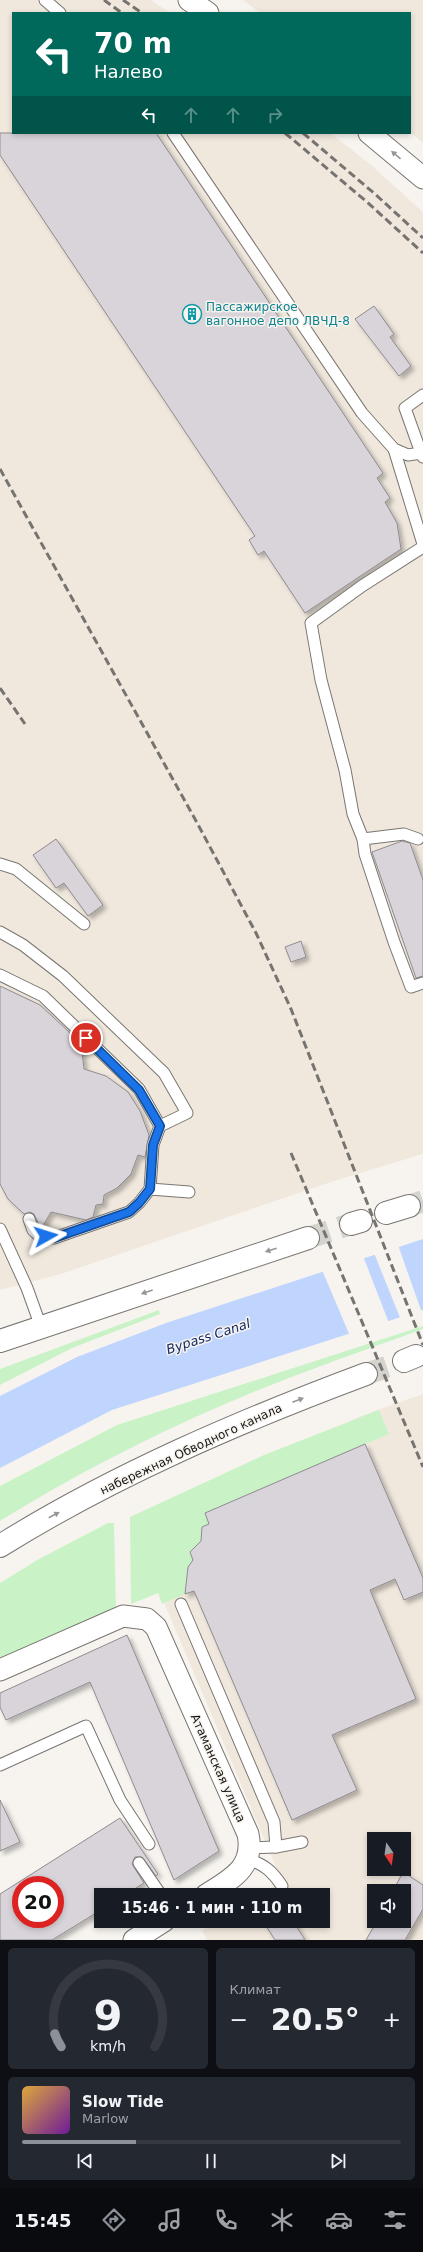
<!DOCTYPE html>
<html lang="ru">
<meta charset="utf-8">
<style>
:root{--surface:#171b24;--page:#242831;--text:#f1f3f6;--muted:#9ea1a6;--line:#363941;--accent:#8c9099}
body{margin:0;font-family:"DejaVu Sans",sans-serif;background:var(--page);color:var(--text);height:100vh;display:flex;flex-direction:column;font-size:15px;white-space:nowrap}
*{box-sizing:border-box;margin:0}
p{font-size:13px;color:var(--muted)}
.icon{flex:none;width:22px;height:22px;fill:none;stroke:currentColor;stroke-width:2;stroke-linecap:round;stroke-linejoin:round}
.map{position:relative;height:1940px;overflow:hidden}
.side{display:flex;flex-direction:column;gap:8px;padding:8px;background:#0d0f14;flex:1}
.side>*{flex:none}
.top-card{position:absolute;left:12px;top:12px;width:399px;height:122px;border-radius:0px;box-shadow:0 2px 6px #0003;background:#00695c;color:#fff;overflow:hidden}
.needle{width:26px;rotate:167deg}
.controls{position:absolute;left:367px;top:1832px;display:grid;gap:8px}
.controls a{display:grid;place-items:center;width:44px;height:44px;border-radius:0px;background:var(--surface);box-shadow:0 2px 6px #0003;font-size:20px}
.speed{position:absolute;left:12px;top:1876px;display:flex;gap:8px;font-size:20px;font-weight:700;text-align:center}
.speed>*{display:grid;place-content:center;width:52px;height:52px;border-radius:50%;background:var(--surface);box-shadow:0 2px 6px #0003;line-height:1}
.speed .limit{border:6px solid #d22;background:#fff;color:#111}
.pin{position:absolute;display:grid;place-items:center;width:34px;height:34px;color:#fff;margin:-17px;border:2px solid #fff;border-radius:50%;box-shadow:0 1px 4px #0007}
.me{position:absolute;width:44px;margin:-22px;rotate:84deg;stroke-linejoin:round;filter:drop-shadow(0 0 3px #0008)}
.turn{display:flex;align-items:center;gap:14px;height:84px;padding:0 16px;font-size:18px}
.turn .icon{width:52px;height:52px;stroke-width:2.5}
.turn b{display:block;font-size:28px;line-height:34px}
.lanes{display:flex;align-items:center;height:38px;padding:0 16px;background:#0003;justify-content:center;gap:20px;direction:ltr}
.lanes .off{opacity:.35}
.big{font-size:30px;font-weight:700;line-height:1.1}
.side .card{flex:1;display:flex;flex-direction:column;justify-content:center;gap:6px;min-width:0;padding:0 14px;border-radius:6px;background:var(--page)}
.side .dial{align-items:center;gap:0}
.dial svg{height:104px;overflow:visible;fill:none;stroke:var(--line);stroke-width:7;stroke-linecap:round;text-anchor:middle}
.dial text{fill:var(--text);stroke:none}
.song{display:flex;align-items:center;gap:12px}
.cover{width:48px;height:48px;border-radius:6px;background:linear-gradient(135deg,hsl(40 70% 55%),hsl(280 70% 35%))}
.played{height:4px;border-radius:2px;background:linear-gradient(90deg,var(--accent) 30%,var(--line) 30%)}
.keys{display:flex;justify-content:space-around;direction:ltr}
.heat{display:flex;justify-content:space-between;align-items:center;font-size:22px;direction:ltr}
.side .tiles{flex:1;display:grid;gap:8px;grid-template-columns:1fr 1fr}
.card:last-child{grid-column:span 2}
.trip{position:absolute;left:94px;top:1888px;width:236px;height:40px;border-radius:0px;background:var(--surface);box-shadow:0 2px 6px #0003;font-weight:700;line-height:40px;text-align:center}
.menu{display:flex;height:64px;justify-content:space-around;align-items:center;background:#090b0e;color:var(--muted)}
.menu .icon{width:28px;height:28px}
.menu .on{color:var(--accent)}
.menu b{font-size:18px;color:var(--text)}
.map>svg:first-child{display:block}
.built{fill:#f0e8dd;fill-rule:evenodd}
.green{fill:#c9f3c6}
.water{fill:#c0d5fe}
.pier{fill:#f7f4ef}
.building{fill:#d8d4d9;stroke:#8f8b90;fill-rule:evenodd;filter:url(#shadow)}
.lines{fill:none;stroke-linecap:round;stroke-linejoin:round}
.secondary-tunnel{stroke:#d5d3ce;stroke-width:22;stroke-dasharray:22 11;stroke-linecap:butt}
.service-casing{stroke:#797672;stroke-width:13}
.minor-casing{stroke:#797672;stroke-width:23}
.secondary-casing{stroke:#797672;stroke-width:24}
.service{stroke:#fff;stroke-width:11}
.minor{stroke:#fff;stroke-width:21}
.secondary{stroke:#fff;stroke-width:22}
.rail{stroke:#767471;stroke-width:3;stroke-dasharray:8 4;stroke-linecap:butt}
.oneway{fill:#969695}
.route-casing{stroke:#114b97;stroke-width:10}
.route{stroke:#1a73e8;stroke-width:7}
.labels{text-anchor:middle;stroke-width:3;stroke-linejoin:round;paint-order:stroke}
.culture-label{font-size:12px;fill:#0d838f;stroke:#f7f4ef;text-anchor:start}
.street-label{font-size:12px;fill:#161514;stroke:#f7f4ef}
.water-label{font-size:13px;font-style:italic;fill:#152c67;stroke:#f7f4ef}
</style>
<div class="map">
<svg width="423" height="1940" viewBox="0 0 423 1940">
<defs>
<filter id="shadow"><feDropShadow dx="3.5" dy="3.5" stdDeviation="2" flood-color="#0004"/></filter>
</defs>
<rect width="100%" height="100%" fill="#f7f4ef"/>
<g class="built">
<path d="M0 0H151L170 13H13V133H330L370 164 423 212V1154L334 1181 61 1274 0 1290Z"/>
<path d="M243 0H423V143L410 132V13H260Z"/>
<path d="M423 1394V1940H207L202 1931 217 1921H323V1895H260L282 1881 135 1534 358 1417ZM374 1839H404V1869H374ZM374 1891H404V1921H374Z"/>
</g>
<g class="green">
<path d="M159 1310 160 1314 72 1348 0 1385V1369Z"/>
<path d="M423 1326V1329C357 1353 290 1376 225 1404 148 1437 71 1477 0 1521V1486L117 1425Z"/>
<path d="M379 1410 389 1434 205 1513 209 1524 202 1527 201 1541 190 1552 193 1560C185 1571 185 1581 187 1593L162 1604 158 1593 131 1604 130 1517 264 1455Z"/>
<path d="M108 1523H114L116 1609 0 1659V1583L39 1559Z"/>
</g>
<path class="water" d="M423 1239V1310L112 1410 0 1468V1396L77 1357 166 1323Z"/>
<g class="pier">
<path d="M398 1245 422 1313 401 1320 374 1253Z"/>
<path d="M363 1256 389 1323 350 1336 322 1270Z"/>
</g>
<g class="building">
<path d="M0 133H156L383 473 377 478 390 498 385 502 397 523 401 549 305 613 264 551 258 555 249 540 255 536 0 155Z"/>
<path d="M374 306 394 334 390 337 411 366 399 376 355 319Z"/>
<path d="M56 839 103 905 88 916 64 883 56 888 33 855Z"/>
<path d="M402 841 410 843 423 880V976L416 978 372 852Z"/>
<path d="M301 941 306 957 291 962 285 947Z"/>
<path d="M0 986 40 1005 81 1043 84 1069 106 1076 128 1092 140 1111 149 1135 145 1157 138 1155 131 1174 117 1188 104 1195 103 1204 96 1205 93 1217 86 1220 51 1212 41 1229 34 1214 30 1212 24 1214 8 1199 0 1184Z"/>
<path d="M365 1444 423 1578V1592L404 1600 395 1579 370 1590 416 1699 332 1735 357 1790 292 1820 194 1591 185 1594 188 1567 193 1560 190 1552 201 1541 202 1527 209 1524 205 1513Z"/>
<path d="M127 1635 219 1851 174 1880 90 1682 6 1720 0 1707V1693Z"/>
<path d="M0 1800 20 1842 0 1851Z"/>
<path d="M120 1818 158 1874 156 1876 142 1857H135L132 1864 144 1883 125 1895H101V1910L52 1940H0V1894ZM21 1885H55V1919H21Z"/>
<path d="M403 1872 423 1885V1909L405 1940H366L377 1921H404V1891H393Z"/>
<path d="M263 1921H293L305 1940H275Z"/>
</g>
<g class="lines">
<g class="secondary-tunnel">
<path d="M409 1206 423 1201"/>
<path d="M308 1238 351 1224"/>
<path d="M366 1374 404 1361"/>
</g>
<g class="service-casing">
<g id="service">
<path d="M45 0 60 13"/>
<path d="M173 133 362 413 394 449 408 455 421 453 423 457"/>
<path d="M394 449 423 544"/>
<path d="M421 453 405 408 423 395"/>
<path d="M423 547 362 586 311 623 321 680 345 770 353 814 363 839 365 854 394 942 411 987 423 983"/>
<path d="M363 839 404 834 418 839"/>
<path d="M0 864 16 869 84 924"/>
<path d="M0 932 23 945 63 976 164 1073 187 1113 160 1126"/>
<path d="M0 975 43 996 139 1089 160 1126 153 1145 150 1189 139 1203 129 1212 54 1238 38 1235 33 1230 29 1219"/>
<path d="M150 1189 189 1192"/>
<path d="M0 1229 27 1288 41 1327"/>
<path d="M181 1604 274 1822 276 1847"/>
<path d="M0 1765 86 1726 120 1800 149 1844"/>
<path d="M250 1848 276 1847 302 1842"/>
<path d="M248 1859C265 1865 272 1871 282 1886"/>
<path d="M139 1863 161 1895"/>
<path d="M224 1883 232 1895"/>
</g>
</g>
<g class="minor-casing">
<g id="minor">
<path d="M189 0 208 13"/>
<path d="M369 133 423 178"/>
<path d="M0 1670 123 1616 147 1619 156 1627 248 1834C255 1868 231 1879 206 1895"/>
<path d="M134 1940 164 1921"/>
</g>
</g>
<g class="secondary-casing">
<g id="secondary">
<path d="M386 1213 409 1206"/>
<path d="M351 1224 361 1221"/>
<path d="M0 1341 308 1238"/>
<path d="M404 1361 416 1356"/>
<path d="M0 1546C114 1475 240 1421 366 1374"/>
</g>
</g>
<use href="#service" class="service"/>
<use href="#minor" class="minor"/>
<use href="#secondary" class="secondary"/>
<g class="rail">
<path d="M104 0 122 13"/>
<path d="M123 0 142 13"/>
<path d="M285 133 367 202 423 253"/>
<path d="M303 133 375 194 423 238"/>
<path d="M0 469 195 819 256 933 291 1009 423 1345"/>
<path d="M0 688 25 724"/>
<path d="M291 1153 423 1467"/>
</g>
</g>
<defs><path id="oneway-solid" d="M-6-.8H1V-3.2L6.5 0L1 3.2V.8H-6Z"/></defs>
<g class="oneway">
<use href="#oneway-solid" transform="translate(396 155) rotate(-140)"/>
<use href="#oneway-solid" transform="translate(271 1250) rotate(162)"/>
<use href="#oneway-solid" transform="translate(147 1292) rotate(161)"/>
<use href="#oneway-solid" transform="translate(298 1400) rotate(-21)"/>
<use href="#oneway-solid" transform="translate(54 1515) rotate(-28)"/>
</g>
<g class="lines">
<g class="route-casing">
<path id="route" d="M46 1236 54 1238 129 1212 139 1203 150 1189 153 1145 160 1126 139 1090 86 1038"/>
</g>
<use href="#route" class="route"/>
</g>
<defs>
<g id="building-ring" transform="scale(1)"><circle r="9.5" fill="#f7f4ef" stroke="#0f9aa8" stroke-width="1.5"/><path d="M-4-6H4V6H1V3H-1V6H-4ZM-2.5-4.3h1.7v1.8h-1.7ZM.8-4.3h1.7v1.8H.8ZM-2.5-1h1.7V.8h-1.7ZM.8-1h1.7V.8H.8Z" fill="#0f9aa8"/></g>
</defs>
<g fill-rule="evenodd">
<use href="#building-ring" x="192" y="314"/>
</g>
<g class="labels">
<g class="culture-label">
<text x="206" y="311">Пассажирское<tspan x="206" dy="14">вагонное депо ЛВЧД-8</tspan></text>
</g>
<g class="street-label">
<text transform="translate(191 1449) rotate(-25)" y="4">набережная Обводного канала</text>
<text transform="translate(218 1768) rotate(66)" y="4">Атаманская улица</text>
</g>
<g class="water-label">
<text transform="translate(208 1336) rotate(-18)" y="5">Bypass Canal</text>
</g>
</g>
</svg>
<div class="controls">
<a><svg class="needle" viewBox="-14 -14 28 28"><path d="M0-13l5 13h-10z" fill="#e53935"/><path d="M0 13l5-13h-10z" fill="#9ea1a6"/></svg></a>
<a><svg class="icon" aria-label="sound" viewBox="0 0 24 24"><path d="M4 9h4l5-4v14l-5-4H4zM17 9q2 3 0 6"/></svg></a>
</div>
<div class="speed"><div class="limit">20</div></div>
<div class="pin" style="left:86px;top:1038px;background:#d93025"><svg class="icon" aria-label="arrive" viewBox="0 0 24 24"><path d="M6 21V4h12l-3 4 3 4H6"/></svg></div>
<svg class="me" style="left:46px;top:1236px" viewBox="-20 -20 40 40"><path d="M0-17L14 15 0 8-14 15z" fill="#1a73e8" stroke="#fff" stroke-width="4"/></svg>
<div class="trip">15:46 · 1 мин · 110 m</div>
<div class="top-card">
<div class="turn"><svg class="icon" aria-label="left" viewBox="0 0 24 24"><path d="M17 20v-9H6M10 6l-5 5 5 5"/></svg><div><b>70 m</b>Налево</div></div>
<div class="lanes"><svg class="icon" aria-label="left" viewBox="0 0 24 24"><path d="M17 20v-9H6M10 6l-5 5 5 5"/></svg><svg class="icon off" aria-label="ahead" viewBox="0 0 24 24"><path d="M12 20V5M6 11l6-6 6 6"/></svg><svg class="icon off" aria-label="ahead" viewBox="0 0 24 24"><path d="M12 20V5M6 11l6-6 6 6"/></svg><svg class="icon off" aria-label="right" viewBox="0 0 24 24"><path d="M7 20v-9h11M14 6l5 5-5 5"/></svg></div>
</div>
</div>
<section class="side">
<div class="tiles">
<div class="card dial"><svg viewBox="0 0 100 80">
<path d="M14 69A42 42 0 1 1 86 69"/>
<path d="M14 69A42 42 0 0 1 9 59" stroke="#8c9099"/>
<text x="50" y="56" font-size="32" font-weight="700">9</text>
<text x="50" y="72" font-size="11">km/h</text>
</svg></div>
<div class="card"><p>Климат</p>
<div class="heat"><a>−</a><b class="big">20.5°</b><a>+</a></div>
</div>
<div class="card">
<div class="song"><i class="cover"></i><div><b>Slow Tide</b><p>Marlow</p></div></div>
<div class="played"></div>
<div class="keys"><svg class="icon" aria-label="previous" viewBox="0 0 24 24"><path d="M18 5L8 12l10 7zM5 5v14"/></svg><svg class="icon" aria-label="pause" viewBox="0 0 24 24"><path d="M8 5v14M16 5v14"/></svg><svg class="icon" aria-label="next" viewBox="0 0 24 24"><path d="M6 5l10 7-10 7zM19 5v14"/></svg></div>
</div>
</div>
</section>
<nav class="menu">
<b>15:45</b>
<svg class="icon on" aria-label="directions" viewBox="0 0 24 24"><path d="M12 3l9 9-9 9-9-9zM9 14v-3h6M13 9l2 2-2 2"/></svg>
<svg class="icon" aria-label="music" viewBox="0 0 24 24"><path d="M9 18V5l10-2v13"/><circle cx="6" cy="18" r="3"/><circle cx="16" cy="16" r="3"/></svg>
<svg class="icon" aria-label="phone" viewBox="0 0 24 24"><path d="M5 4h4l2 5-3 2q2 4 5 5l2-3 5 2v4C11 20 4 13 5 4z"/></svg>
<svg class="icon" aria-label="climate" viewBox="0 0 24 24"><path d="M12 3v18M4 7l16 10M4 17L20 7"/></svg>
<svg class="icon" aria-label="car" viewBox="0 0 24 24"><path d="M5 17H2v-5l4-1 3-4h7l3 4 3 1v5h-3M9 17h6M6 11h13"/><circle cx="7" cy="17" r="2"/><circle cx="17" cy="17" r="2"/></svg>
<svg class="icon" aria-label="filters" viewBox="0 0 24 24"><path d="M4 7h16M4 17h16"/><circle cx="9" cy="7" r="2"/><circle cx="15" cy="17" r="2"/></svg>
</nav>
